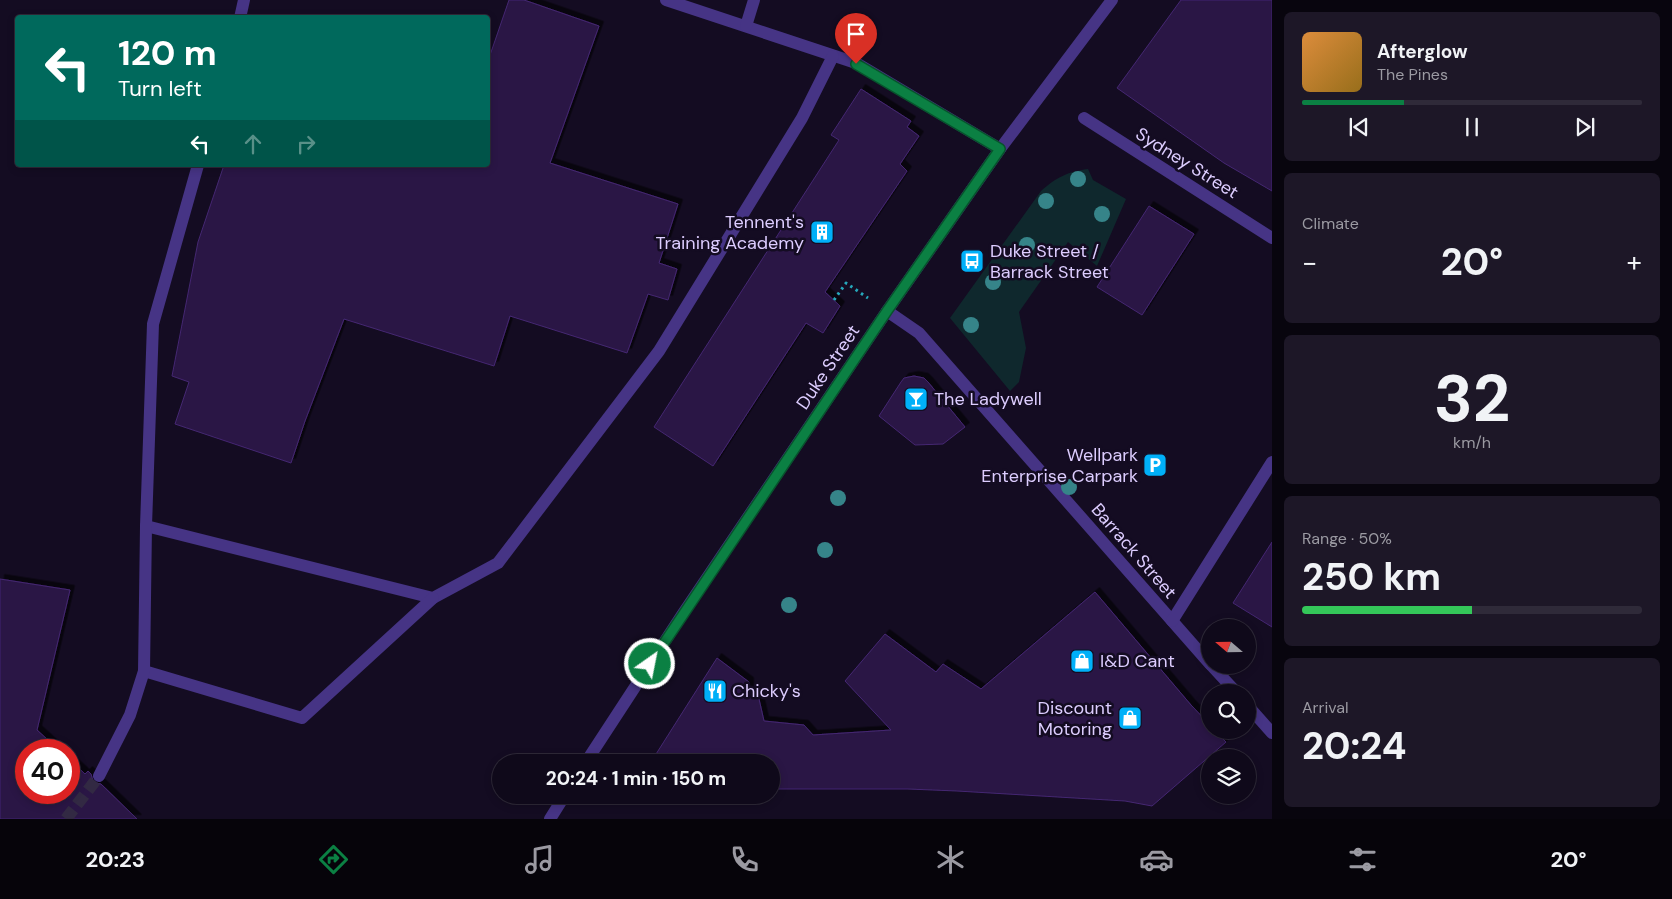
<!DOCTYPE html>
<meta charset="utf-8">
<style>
:root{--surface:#0f091a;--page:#1d1727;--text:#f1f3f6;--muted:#9b9aa2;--line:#2f2a39;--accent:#0b8043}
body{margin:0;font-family:"DM Sans",sans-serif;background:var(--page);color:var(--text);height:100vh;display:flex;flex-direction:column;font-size:19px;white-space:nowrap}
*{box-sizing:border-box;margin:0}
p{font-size:16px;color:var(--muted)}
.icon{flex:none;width:28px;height:28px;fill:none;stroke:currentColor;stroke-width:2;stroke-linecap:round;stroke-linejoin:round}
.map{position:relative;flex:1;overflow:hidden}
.sheet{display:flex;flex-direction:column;gap:12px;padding:12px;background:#08050e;width:400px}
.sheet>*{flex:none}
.guide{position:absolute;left:15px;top:15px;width:475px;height:152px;border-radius:5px;box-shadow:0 2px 8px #0003,0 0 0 1px var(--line);background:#00695c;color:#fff;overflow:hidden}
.needle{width:32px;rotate:290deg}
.buttons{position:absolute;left:1201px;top:619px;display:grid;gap:10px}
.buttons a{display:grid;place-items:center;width:55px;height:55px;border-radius:50%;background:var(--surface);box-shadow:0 2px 8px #0003,0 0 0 1px var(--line);font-size:25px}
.speed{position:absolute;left:15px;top:739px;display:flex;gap:10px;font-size:25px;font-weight:700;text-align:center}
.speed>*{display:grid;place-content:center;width:65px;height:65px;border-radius:50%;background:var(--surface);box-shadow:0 2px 8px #0003,0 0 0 1px var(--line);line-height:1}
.speed .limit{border:8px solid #d22;background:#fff;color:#111}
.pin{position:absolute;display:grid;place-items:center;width:42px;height:42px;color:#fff;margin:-51px -21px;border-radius:50% 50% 50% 0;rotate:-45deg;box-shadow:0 0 5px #0007}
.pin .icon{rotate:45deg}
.me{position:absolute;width:55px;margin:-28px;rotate:33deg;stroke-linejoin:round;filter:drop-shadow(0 0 4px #0008)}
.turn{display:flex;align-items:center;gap:18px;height:105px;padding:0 20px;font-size:22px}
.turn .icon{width:65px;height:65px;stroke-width:2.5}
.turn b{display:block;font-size:35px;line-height:42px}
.lanes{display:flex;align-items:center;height:48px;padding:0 20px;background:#0003;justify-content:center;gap:25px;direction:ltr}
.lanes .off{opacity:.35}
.big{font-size:38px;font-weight:700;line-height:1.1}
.sheet .card{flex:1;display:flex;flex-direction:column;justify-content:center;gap:8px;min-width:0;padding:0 18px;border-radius:8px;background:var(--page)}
.sheet .dial{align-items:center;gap:0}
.dial b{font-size:65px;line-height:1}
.song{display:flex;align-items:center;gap:15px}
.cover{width:60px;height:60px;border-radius:8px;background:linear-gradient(135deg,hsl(30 70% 55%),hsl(40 70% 35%))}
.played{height:5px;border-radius:2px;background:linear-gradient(90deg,var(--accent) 30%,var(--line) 30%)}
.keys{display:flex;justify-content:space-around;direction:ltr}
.heat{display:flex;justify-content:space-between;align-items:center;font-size:28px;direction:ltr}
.charge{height:8px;border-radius:4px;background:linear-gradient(90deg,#34c759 50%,var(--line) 0)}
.trip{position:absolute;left:492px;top:754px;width:288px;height:50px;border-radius:25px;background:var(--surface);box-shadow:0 2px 8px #0003,0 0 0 1px var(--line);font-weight:700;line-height:50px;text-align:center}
.dock{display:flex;height:80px;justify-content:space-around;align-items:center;background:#06040a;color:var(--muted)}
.dock .icon{width:35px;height:35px}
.dock .selected{color:var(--accent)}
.dock b{font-size:22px;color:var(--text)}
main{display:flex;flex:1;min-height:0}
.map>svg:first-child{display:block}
.green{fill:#0f282d}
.building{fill:#291745;stroke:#452772;filter:url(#shadow)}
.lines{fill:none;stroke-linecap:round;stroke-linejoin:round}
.minor-tunnel{stroke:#322943;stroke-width:12;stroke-dasharray:12 6;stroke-linecap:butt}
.path{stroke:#26a7ba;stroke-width:3;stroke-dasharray:2.5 4;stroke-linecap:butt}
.minor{stroke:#463485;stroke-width:12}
.tree{fill:#368489}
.route-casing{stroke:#07532c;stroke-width:12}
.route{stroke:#0b8043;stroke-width:9}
.labels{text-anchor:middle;stroke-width:5;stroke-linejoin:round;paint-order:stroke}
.street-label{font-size:18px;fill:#ddcdff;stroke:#140c22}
.poi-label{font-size:18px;fill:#ddcdff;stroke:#140c22;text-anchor:start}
</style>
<main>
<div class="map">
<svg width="1272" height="819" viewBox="0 0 1272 819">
<defs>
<filter id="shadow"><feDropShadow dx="4.5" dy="-4.5" stdDeviation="0" flood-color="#0009"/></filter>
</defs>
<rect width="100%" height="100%" fill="#140c22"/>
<path class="green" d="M1088 169 1093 180 1126 199 1097 266 1068 242 1019 312 1026 348 1019 382 1010 391 950 318 1041 191C1057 177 1067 172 1088 169Z"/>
<g class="building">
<path d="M509 0H524L599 26 550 163 678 204 659 263 677 269 668 300 648 294 627 353 510 316 494 366 344 319 305 421 291 463 175 424 189 382 172 376 198 242 224 165H488V61Z"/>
<path d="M1181 0H1272V191L1224 163 1117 88Z"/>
<path d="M861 89 911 121 907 127 919 136 900 164 907 171 825 292 840 306 823 333 806 323 713 466 654 427 839 140 831 135Z"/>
<path d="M1149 206 1194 234 1142 315 1097 287Z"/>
<path d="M914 376 924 378 928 382 965 427 943 444 915 445 879 416 901 382 904 378Z"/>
<path d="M1272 542V627L1233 603Z"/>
<path d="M0 579 70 590 37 730 59 750H26V792H69V759L85 774 88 771 91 774 93 781 96 783 101 784 137 819H0Z"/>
<path d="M1095 592 1191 705 1210 725V730H1214L1226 742 1152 806 1125 801 957 791 908 789H771V762H651L717 658 749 682V693L759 699 764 721 804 725 813 735 891 730 845 681 885 634 936 672 943 664 981 689Z"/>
<path d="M629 795H745V796L649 804 624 803Z"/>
</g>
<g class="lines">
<path class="minor-tunnel" d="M66 819 99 776"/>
<path class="path" d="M834 300 846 283 868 298"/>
<g class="minor">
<path d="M666 0 856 63 1000 149"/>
<path d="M240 18 244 0"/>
<path d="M746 26 754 0"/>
<path d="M1084 118 1272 238"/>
<path d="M887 311 919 333 926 341 1210 664"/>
<path d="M146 526 433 598 498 563 659 351 802 118 833 56"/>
<path d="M1172 621 1272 462"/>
<path d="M1211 665 1236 692"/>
<path d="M144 671 302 718 433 598"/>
<path d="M1248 706 1272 733"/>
<path d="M586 762 682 615 887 311 1000 149 1112 0"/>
<path d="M99 776 130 715 144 671 146 526 153 324 198 165"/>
<path d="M550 819 565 795"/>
</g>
</g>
<g class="tree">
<circle cx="1078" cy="179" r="8"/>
<circle cx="1046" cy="201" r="8"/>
<circle cx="1102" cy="214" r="8"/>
<circle cx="1027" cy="245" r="8"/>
<circle cx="993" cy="282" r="8"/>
<circle cx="971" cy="325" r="8"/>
<circle cx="1069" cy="487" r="8"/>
<circle cx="838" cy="498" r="8"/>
<circle cx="825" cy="550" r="8"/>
<circle cx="789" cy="605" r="8"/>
</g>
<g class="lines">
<g class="route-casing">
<path id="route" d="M650 664 887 311 1000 149 856 64"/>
</g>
<use href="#route" class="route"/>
</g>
<defs>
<g id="building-square" transform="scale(1.25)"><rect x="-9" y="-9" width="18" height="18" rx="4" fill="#00b0f8" stroke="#140c22"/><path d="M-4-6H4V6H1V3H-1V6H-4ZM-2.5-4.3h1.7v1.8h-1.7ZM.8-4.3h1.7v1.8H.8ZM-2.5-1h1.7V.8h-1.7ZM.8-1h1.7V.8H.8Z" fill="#fff"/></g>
<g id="bus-square" transform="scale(1.25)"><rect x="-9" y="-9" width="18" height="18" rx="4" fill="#00b0f8" stroke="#140c22"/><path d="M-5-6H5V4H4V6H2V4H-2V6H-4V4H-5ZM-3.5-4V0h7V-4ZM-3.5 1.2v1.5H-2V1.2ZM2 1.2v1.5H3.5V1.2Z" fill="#fff"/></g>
<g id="bar-square" transform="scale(1.25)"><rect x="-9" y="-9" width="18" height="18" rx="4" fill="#00b0f8" stroke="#140c22"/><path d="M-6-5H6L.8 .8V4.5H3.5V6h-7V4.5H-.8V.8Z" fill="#fff"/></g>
<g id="parking-square" transform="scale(1.25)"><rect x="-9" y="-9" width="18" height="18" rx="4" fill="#00b0f8" stroke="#140c22"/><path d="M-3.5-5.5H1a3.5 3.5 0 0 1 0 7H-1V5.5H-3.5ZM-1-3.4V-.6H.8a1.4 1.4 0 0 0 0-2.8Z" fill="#fff"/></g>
<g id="shop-square" transform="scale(1.25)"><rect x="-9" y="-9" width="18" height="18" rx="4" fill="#00b0f8" stroke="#140c22"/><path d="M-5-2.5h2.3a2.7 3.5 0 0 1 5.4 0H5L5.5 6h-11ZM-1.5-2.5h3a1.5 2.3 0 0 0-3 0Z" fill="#fff"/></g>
<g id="restaurant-square" transform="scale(1.25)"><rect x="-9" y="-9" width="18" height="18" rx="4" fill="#00b0f8" stroke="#140c22"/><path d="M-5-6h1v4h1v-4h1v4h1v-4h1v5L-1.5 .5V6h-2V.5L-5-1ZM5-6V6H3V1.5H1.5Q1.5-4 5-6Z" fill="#fff"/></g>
</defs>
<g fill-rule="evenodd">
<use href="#building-square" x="822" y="232"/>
<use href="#bus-square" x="972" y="261"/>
<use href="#bar-square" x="916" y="399"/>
<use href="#parking-square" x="1155" y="465"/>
<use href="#shop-square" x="1082" y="661"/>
<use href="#restaurant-square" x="715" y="691"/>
<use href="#shop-square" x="1130" y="718"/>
</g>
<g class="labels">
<g class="street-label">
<text transform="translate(1187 163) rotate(32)" y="6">Sydney Street</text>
<text transform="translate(828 367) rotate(-56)" y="6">Duke Street</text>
<text transform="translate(1134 551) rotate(49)" y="6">Barrack Street</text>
</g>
<g class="poi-label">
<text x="804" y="228" text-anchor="end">Tennent's<tspan x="804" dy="21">Training Academy</tspan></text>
<text x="990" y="257">Duke Street /<tspan x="990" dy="21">Barrack Street</tspan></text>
<text x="934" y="405">The Ladywell</text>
<text x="1138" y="461" text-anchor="end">Wellpark<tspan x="1138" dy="21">Enterprise Carpark</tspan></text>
<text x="1100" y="667">I&amp;D Cant</text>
<text x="732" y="697">Chicky's</text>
<text x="1112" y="714" text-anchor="end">Discount<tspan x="1112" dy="21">Motoring</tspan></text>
</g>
</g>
</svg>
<div class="buttons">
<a><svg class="needle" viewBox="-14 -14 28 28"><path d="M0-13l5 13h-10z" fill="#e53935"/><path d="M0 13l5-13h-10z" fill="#9b9aa2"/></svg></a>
<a><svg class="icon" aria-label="search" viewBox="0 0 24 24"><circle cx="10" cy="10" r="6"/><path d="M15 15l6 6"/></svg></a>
<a><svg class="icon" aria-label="layers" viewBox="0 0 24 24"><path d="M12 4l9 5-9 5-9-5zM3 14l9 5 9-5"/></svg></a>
</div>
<div class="speed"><div class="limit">40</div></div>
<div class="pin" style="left:856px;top:64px;background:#d93025"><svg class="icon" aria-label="arrive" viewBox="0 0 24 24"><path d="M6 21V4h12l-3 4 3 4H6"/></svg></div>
<svg class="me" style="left:650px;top:664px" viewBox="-20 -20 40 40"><circle r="17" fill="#0b8043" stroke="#fff" stroke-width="3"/><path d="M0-11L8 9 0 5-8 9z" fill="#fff"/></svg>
<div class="trip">20:24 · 1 min · 150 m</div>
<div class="guide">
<div class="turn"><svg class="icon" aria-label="left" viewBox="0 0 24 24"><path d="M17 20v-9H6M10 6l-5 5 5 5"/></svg><div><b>120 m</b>Turn left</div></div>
<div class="lanes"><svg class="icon" aria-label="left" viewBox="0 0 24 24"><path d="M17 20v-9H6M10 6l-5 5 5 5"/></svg><svg class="icon off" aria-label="ahead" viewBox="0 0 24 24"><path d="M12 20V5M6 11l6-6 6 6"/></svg><svg class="icon off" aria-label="right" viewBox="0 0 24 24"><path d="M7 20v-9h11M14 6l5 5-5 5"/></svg></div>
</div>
</div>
<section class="sheet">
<div class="card">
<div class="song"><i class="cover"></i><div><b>Afterglow</b><p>The Pines</p></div></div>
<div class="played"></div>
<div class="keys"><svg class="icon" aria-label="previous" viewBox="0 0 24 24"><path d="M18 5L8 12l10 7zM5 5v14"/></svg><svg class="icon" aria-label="pause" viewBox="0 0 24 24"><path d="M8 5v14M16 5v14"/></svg><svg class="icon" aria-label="next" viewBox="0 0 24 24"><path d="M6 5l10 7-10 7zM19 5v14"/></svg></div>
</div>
<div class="card"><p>Climate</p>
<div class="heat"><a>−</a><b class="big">20°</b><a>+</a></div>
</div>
<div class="card dial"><b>32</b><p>km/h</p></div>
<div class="card"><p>Range · 50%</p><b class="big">250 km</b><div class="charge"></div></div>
<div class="card"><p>Arrival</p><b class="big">20:24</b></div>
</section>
</main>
<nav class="dock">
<b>20:23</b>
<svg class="icon selected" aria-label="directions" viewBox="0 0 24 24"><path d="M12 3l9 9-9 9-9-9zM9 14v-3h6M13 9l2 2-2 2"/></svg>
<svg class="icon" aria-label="music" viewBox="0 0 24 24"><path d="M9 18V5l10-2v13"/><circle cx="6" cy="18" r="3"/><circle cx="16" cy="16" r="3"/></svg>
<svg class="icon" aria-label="phone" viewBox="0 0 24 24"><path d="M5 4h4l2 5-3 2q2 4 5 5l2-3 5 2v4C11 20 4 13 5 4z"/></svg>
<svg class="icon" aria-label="climate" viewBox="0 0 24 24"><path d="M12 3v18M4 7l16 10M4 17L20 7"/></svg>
<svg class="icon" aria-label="car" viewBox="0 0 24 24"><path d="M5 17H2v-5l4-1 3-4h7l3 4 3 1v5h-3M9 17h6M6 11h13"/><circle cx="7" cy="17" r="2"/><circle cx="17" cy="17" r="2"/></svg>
<svg class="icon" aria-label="filters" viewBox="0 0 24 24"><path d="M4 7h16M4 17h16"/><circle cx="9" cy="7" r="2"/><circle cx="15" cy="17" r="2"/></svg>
<b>20°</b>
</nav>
